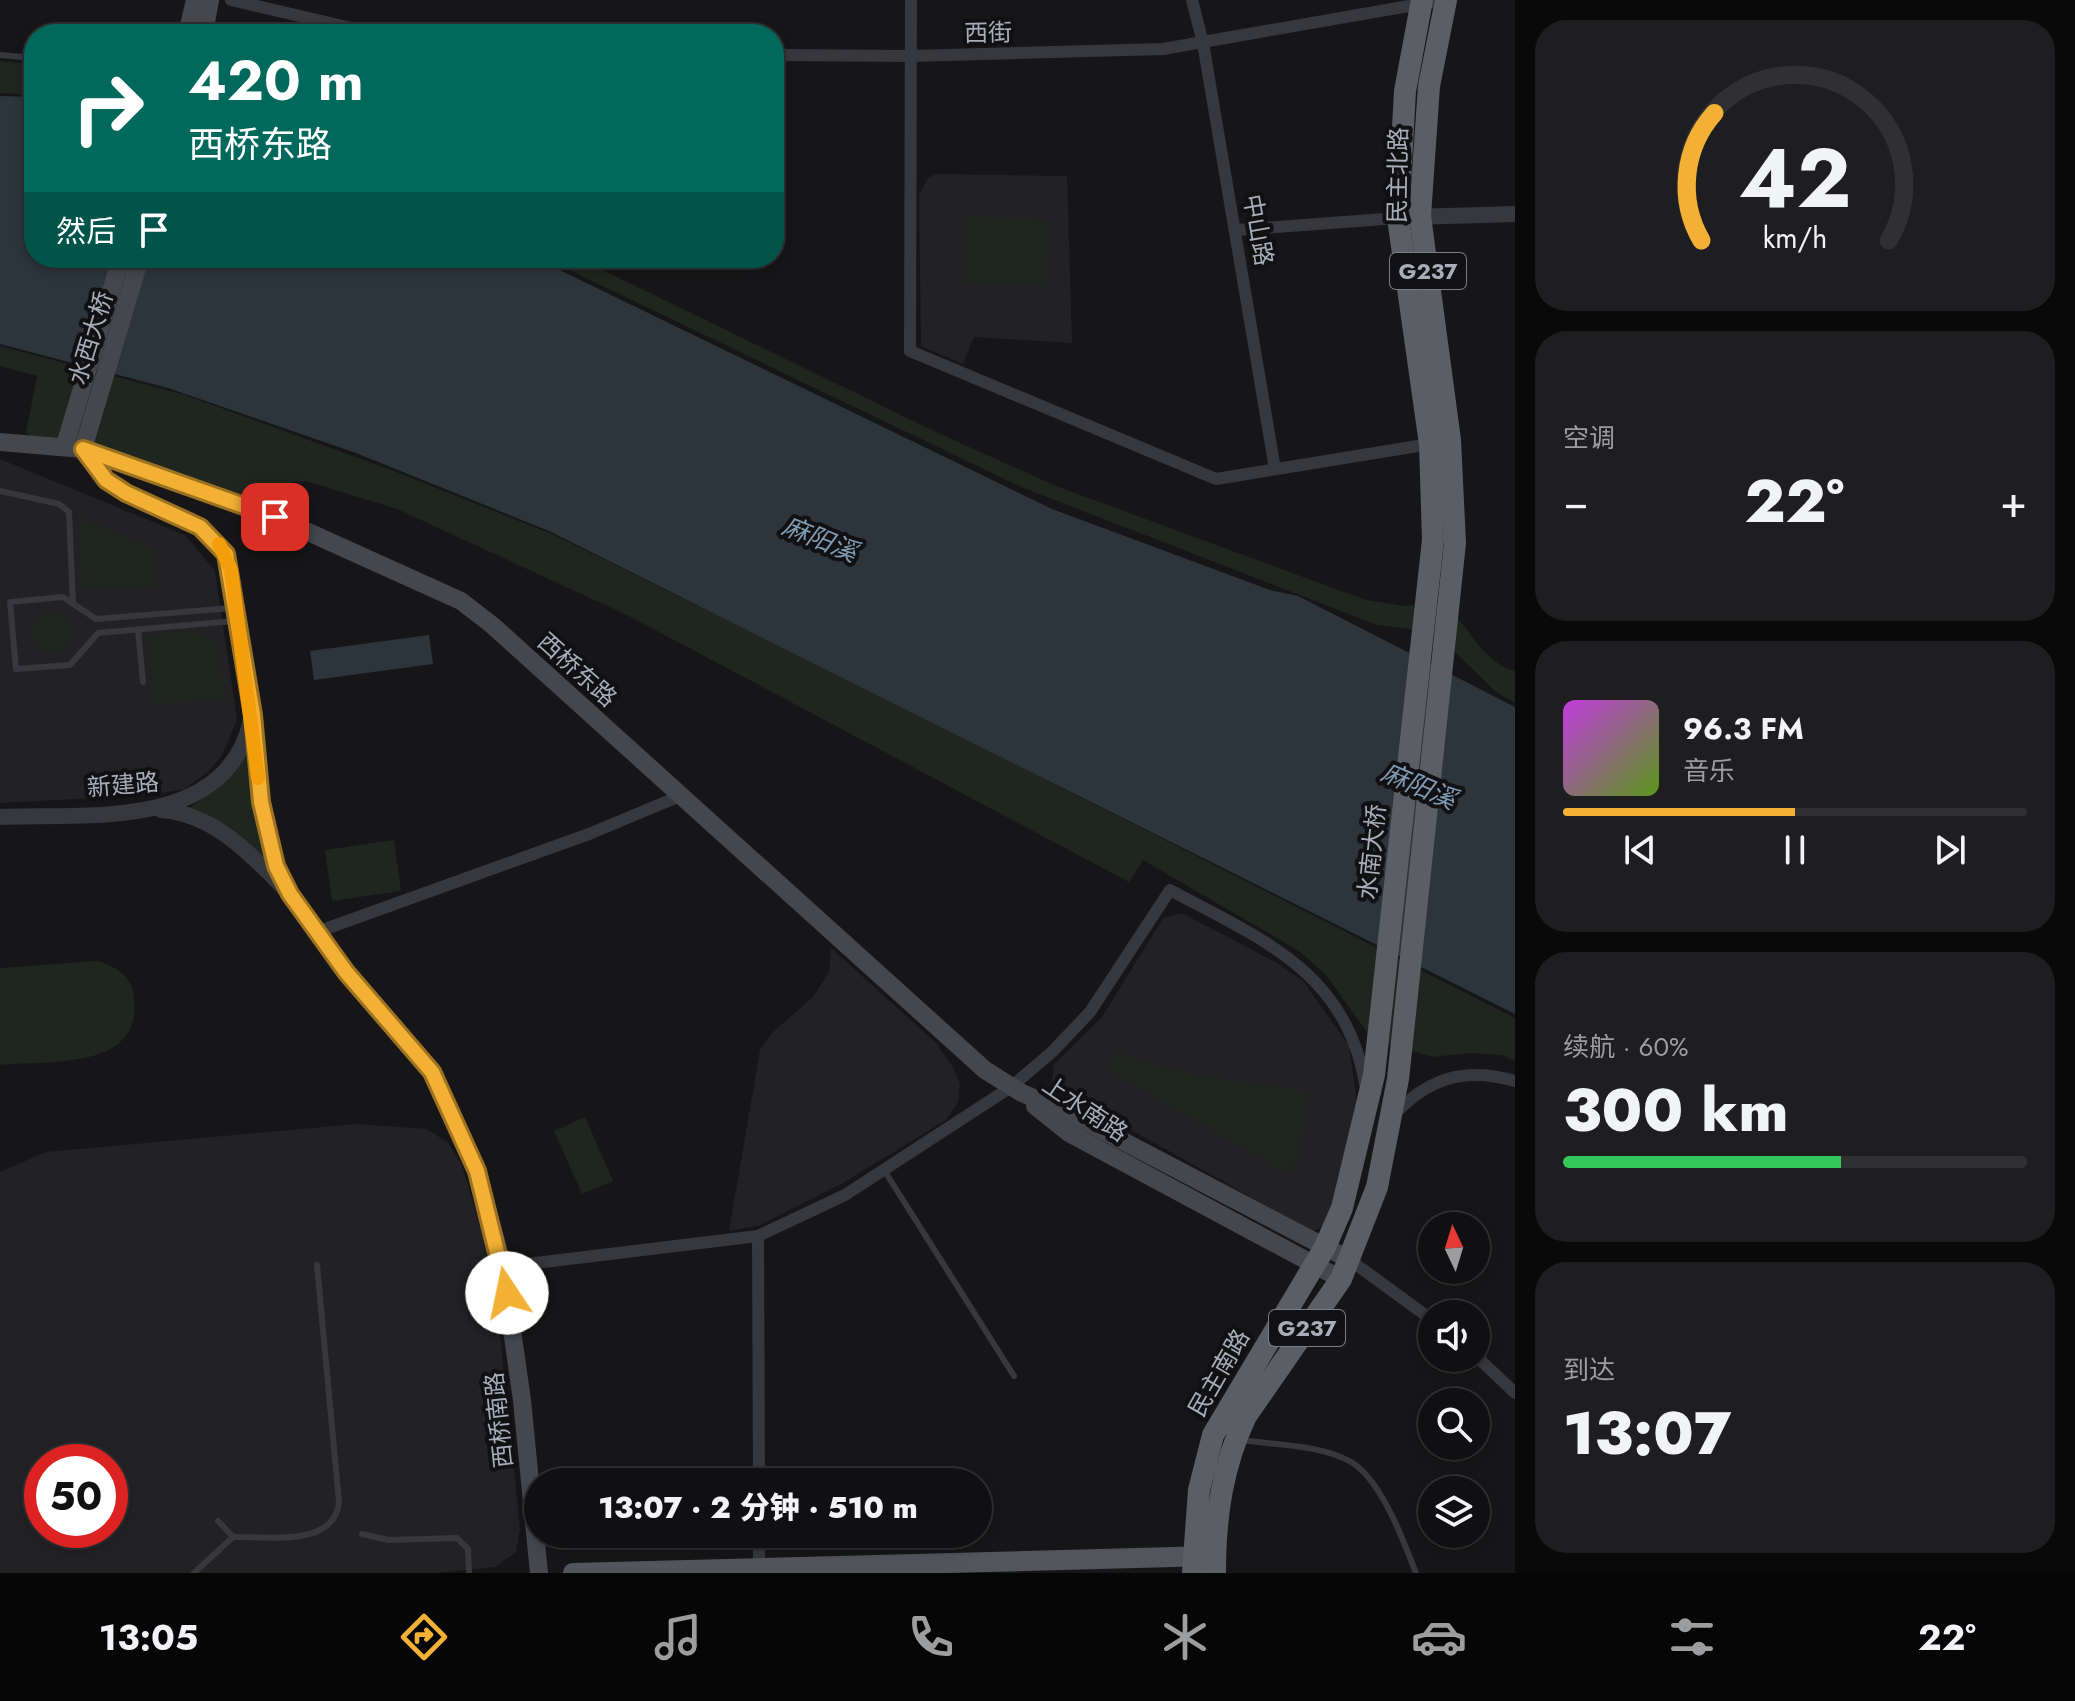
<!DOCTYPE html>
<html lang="zh">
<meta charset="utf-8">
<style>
:root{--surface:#101012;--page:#1e1e20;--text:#f1f3f6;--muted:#9c9d9f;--line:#303032;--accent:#f2b134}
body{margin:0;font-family:Jost,"Noto Sans SC",sans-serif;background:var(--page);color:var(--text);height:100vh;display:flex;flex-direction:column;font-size:30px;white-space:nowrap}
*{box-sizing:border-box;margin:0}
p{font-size:26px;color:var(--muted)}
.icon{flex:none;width:44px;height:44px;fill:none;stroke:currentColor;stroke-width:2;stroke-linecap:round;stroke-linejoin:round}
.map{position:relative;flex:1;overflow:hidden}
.drawer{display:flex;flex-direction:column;gap:20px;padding:20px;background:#09090a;width:560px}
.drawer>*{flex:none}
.banner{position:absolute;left:24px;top:24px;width:760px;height:244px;border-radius:32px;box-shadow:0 4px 12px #0003,0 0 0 2px var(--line);background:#00695c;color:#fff;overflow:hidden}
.needle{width:52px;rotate:356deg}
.buttons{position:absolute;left:1418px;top:1212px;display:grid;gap:16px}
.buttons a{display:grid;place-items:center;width:72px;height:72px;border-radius:50%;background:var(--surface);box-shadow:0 4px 12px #0003,0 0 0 2px var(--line);font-size:40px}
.speed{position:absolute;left:24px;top:1444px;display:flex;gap:16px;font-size:40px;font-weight:700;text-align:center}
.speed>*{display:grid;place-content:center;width:104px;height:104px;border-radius:50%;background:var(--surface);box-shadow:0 4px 12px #0003,0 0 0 2px var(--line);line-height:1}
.speed .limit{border:12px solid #d22;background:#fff;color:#111}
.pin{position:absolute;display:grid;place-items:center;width:68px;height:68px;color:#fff;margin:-34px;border-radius:16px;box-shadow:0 4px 12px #0006}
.me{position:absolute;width:88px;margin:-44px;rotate:349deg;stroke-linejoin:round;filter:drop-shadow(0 0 6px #0008)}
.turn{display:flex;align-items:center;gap:28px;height:168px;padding:0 32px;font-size:36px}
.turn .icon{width:104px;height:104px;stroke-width:2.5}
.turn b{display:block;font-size:56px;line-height:68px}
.then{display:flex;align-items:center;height:76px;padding:0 32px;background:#0003;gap:16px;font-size:30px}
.big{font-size:60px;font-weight:800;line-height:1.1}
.drawer .widget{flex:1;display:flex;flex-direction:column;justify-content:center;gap:12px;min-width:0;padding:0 28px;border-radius:32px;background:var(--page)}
.drawer .dial{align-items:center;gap:0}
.dial svg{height:208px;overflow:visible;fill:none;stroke:var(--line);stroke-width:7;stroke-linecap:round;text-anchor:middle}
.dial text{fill:var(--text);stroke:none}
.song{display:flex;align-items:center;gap:24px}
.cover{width:96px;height:96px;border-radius:12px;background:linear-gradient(135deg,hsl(290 70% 55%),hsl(90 70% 35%))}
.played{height:8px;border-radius:4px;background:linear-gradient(90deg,var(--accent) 50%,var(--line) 50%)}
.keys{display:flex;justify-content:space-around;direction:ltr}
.heat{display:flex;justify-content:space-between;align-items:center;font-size:44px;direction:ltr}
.charge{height:12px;border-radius:6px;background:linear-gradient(90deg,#34c759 60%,var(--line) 0)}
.trip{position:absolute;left:524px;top:1468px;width:468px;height:80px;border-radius:40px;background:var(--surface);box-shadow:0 4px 12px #0003,0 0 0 2px var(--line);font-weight:800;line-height:80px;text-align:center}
.menu{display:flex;height:128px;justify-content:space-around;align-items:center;background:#060607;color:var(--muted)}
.menu .icon{width:56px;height:56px}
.menu .active{color:var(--accent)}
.menu b{font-size:36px;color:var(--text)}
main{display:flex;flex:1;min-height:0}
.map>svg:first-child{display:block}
.built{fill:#222225;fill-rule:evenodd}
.green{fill:#1e261f}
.water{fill:#2c353c}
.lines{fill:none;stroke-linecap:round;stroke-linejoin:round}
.service{stroke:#37383d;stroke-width:6}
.minor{stroke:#37383d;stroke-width:12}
.tertiary{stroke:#37383d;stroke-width:16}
.secondary{stroke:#45474d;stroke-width:18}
.primary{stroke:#53555c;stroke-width:20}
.trunk{stroke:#5b5e65;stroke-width:22}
.route-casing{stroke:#9d7322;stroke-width:20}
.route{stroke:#f2b134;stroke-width:14}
.slow{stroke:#f59e0b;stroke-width:14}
.labels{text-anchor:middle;stroke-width:8;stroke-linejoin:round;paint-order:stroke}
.shield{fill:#111113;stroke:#7b7e86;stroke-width:2}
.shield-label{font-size:22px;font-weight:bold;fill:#a8adb8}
.street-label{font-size:24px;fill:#a8adb8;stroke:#111113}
.water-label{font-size:26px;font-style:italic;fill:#7f9bb3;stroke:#111113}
</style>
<main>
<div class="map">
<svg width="1515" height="1573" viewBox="0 0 1515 1573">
<rect width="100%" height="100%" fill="#161618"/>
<g class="built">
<path d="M936 174 1067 176 1072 343 974 337 963 364 921 346 919 195 928 178Z"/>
<path d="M0 459 185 535 215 571 237 720 222 755 208 772 184 789 151 795 0 803Z"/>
<path d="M1182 913 1277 963 1304 982 1349 1046 1358 1109 1343 1173 1324 1227 1311 1231 1071 1096 1052 1081 1054 1064 1102 1017 1163 918Z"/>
<path d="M831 948 936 1043 953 1067 960 1084 958 1102 946 1120 843 1183 758 1226 729 1231 760 1050 773 1032 813 997 829 972Z"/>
<path d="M357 1124 427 1129 448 1143 462 1165 487 1249 496 1295 520 1529 516 1552 495 1567 438 1573H0V1172L46 1152ZM42 1462H110V1530H42Z"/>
</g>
<g class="green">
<path d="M0 61 34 64V95L0 93Z"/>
<path d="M966 217 1047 219 1045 285 964 283Z"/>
<path d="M544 258H578L936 432 1056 486 1366 600 1405 606 1442 603C1469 623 1480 662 1515 671V703L1496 692 1435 632 1377 625 1021 487Z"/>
<path d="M0 346 185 395 394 471 552 534 880 695 1515 1018V1061L1502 1055 1469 1053 1432 1057 1372 1039 1326 975 1299 951 1143 860 1129 882 627 615 397 509 306 481 292 482 281 510 38 439 26 433 37 376 0 366Z"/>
<path d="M79 517 152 548 154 586 82 589Z"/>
<circle cx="52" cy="633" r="20"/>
<path d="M194 631 215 642 226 698 154 704 148 635Z"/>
<path d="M247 753H250L265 860 189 808 214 790Z"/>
<path d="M394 840 401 891 332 901 325 850Z"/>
<path d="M96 961C115 965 132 976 134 997 143 1071 50 1060 0 1065V968Z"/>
<path d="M1116 1053 1189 1074 1306 1091 1299 1156 1287 1173 1108 1069Z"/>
<path d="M585 1117 613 1181 582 1194 554 1131Z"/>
</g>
<g class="water">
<path d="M0 96 34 97V258H535L1052 509 1270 590 1298 596 1515 707V1014L549 531 356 453 168 388 0 344Z"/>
<path d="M429 635 433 664 314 680 310 651Z"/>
</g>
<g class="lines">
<g class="service">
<path d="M0 55 34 58"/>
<path d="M0 491 59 504 69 512 73 604"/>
<path d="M232 608 96 619 63 597 10 602 16 669 70 665 98 633 234 621"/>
<path d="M138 630 143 682"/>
<path d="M884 1170 1014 1376"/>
<path d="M1242 1440C1276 1445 1322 1445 1351 1462 1381 1479 1404 1542 1416 1573"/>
<path d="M218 1521 233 1537"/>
<path d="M362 1534 388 1540 457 1538 468 1549 469 1573"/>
<path d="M194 1573 233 1537C268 1536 334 1548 339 1502L317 1265"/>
</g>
<g class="minor">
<path d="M231 0 377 34"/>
<path d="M911 0 910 351 1216 479 1430 444"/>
<path d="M1192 0 1203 43 1275 469"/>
<path d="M774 55 912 56 1163 49 1443 0"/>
<path d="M1236 230 1398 218"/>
<path d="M317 932 589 834 680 796"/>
<path d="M1394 1115C1429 1077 1466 1067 1515 1081"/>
<path d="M758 1236 759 1482"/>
<path d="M1350 1260 1432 1320"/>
<path d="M503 1267 758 1236 845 1195 1011 1087 1052 1052 1090 1012 1170 890C1263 940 1348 972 1366 1089"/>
<path d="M1476 1356 1515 1393"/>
<path d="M759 1534V1567"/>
</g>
<g class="tertiary">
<path d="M1412 217 1515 214"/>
<path d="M161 810C212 813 251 854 284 888"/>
<path d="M0 817C87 813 226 832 251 720"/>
</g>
<g class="secondary">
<path d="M187 34 195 0"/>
<path d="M204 34 210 0"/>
<path d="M0 442 83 449 275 517 461 601 492 625 985 1070 1022 1093 1077 1117 1350 1260"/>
<path d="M65 445 121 258"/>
<path d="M83 449 106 480 126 493 200 527 226 554 253 715 261 802 276 866 290 894 346 972 432 1072 477 1171 503 1267 522 1400 539 1573"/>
<path d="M83 449 140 258"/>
<path d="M1035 1106 1069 1133 1341 1279"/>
</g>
<path class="primary" d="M573 1573 1211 1556"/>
<g class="trunk">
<path d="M1193 1573 1199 1490 1213 1435 1325 1247 1342 1208 1374 1075 1433 540 1430 444 1398 218 1405 91 1422 0"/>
<path d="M1215 1573C1215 1518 1222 1466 1246 1416L1341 1279 1377 1187 1398 1079 1455 543 1450 440 1420 216 1429 86 1446 0"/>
</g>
</g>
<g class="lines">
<g class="route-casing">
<path id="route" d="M275 517 83 449 106 480 126 493 200 527 226 554 253 715 261 802 276 866 290 894 346 972 432 1072 477 1171 507 1293"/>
</g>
<use href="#route" class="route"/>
<path class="slow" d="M219 544 231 570 258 778"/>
</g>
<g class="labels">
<g class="shield">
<rect x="1390" y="253" width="76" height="36" rx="6"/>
<rect x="1269" y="1310" width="76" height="36" rx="6"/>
</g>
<g class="shield-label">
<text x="1428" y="279">G237</text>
<text x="1307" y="1336">G237</text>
</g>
<g class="street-label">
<text transform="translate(988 33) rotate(-1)" y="8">西街</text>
<text transform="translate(1398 175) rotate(-89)" y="8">民主北路</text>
<text transform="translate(1258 230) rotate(80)" y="8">中山路</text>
<text transform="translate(91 338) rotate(-73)" y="8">水西大桥</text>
<text transform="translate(577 670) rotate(42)" y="8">西桥东路</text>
<text transform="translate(123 785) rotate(-5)" y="8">新建路</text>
<text transform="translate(1372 852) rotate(-84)" y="8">水南大桥</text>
<text transform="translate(1085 1109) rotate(34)" y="8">上水南路</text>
<text transform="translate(1219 1373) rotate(-60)" y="8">民主南路</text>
<text transform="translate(499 1420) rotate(-96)" y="8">西桥南路</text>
</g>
<g class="water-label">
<text transform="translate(820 539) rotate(22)" y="9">麻阳溪</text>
<text transform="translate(1419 786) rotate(23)" y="9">麻阳溪</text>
</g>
</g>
</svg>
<div class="buttons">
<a><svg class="needle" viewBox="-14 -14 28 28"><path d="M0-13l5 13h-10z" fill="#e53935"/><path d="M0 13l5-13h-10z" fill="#9c9d9f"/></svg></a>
<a><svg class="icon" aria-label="sound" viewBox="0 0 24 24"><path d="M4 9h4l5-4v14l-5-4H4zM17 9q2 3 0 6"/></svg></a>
<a><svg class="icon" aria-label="search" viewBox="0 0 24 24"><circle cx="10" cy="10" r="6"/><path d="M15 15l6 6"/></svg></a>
<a><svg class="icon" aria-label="layers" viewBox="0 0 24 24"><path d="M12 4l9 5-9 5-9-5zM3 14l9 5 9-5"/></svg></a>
</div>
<div class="speed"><div class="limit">50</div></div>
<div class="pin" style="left:275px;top:517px;background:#d93025"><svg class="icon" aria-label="arrive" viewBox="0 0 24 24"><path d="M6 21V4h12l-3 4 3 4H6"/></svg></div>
<svg class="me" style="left:507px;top:1293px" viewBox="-20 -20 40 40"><circle r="19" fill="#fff"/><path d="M0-13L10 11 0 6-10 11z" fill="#f2b134"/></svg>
<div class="trip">13:07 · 2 分钟 · 510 m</div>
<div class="banner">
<div class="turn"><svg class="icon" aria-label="right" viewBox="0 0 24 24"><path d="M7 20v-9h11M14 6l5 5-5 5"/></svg><div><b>420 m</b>西桥东路</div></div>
<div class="then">然后<svg class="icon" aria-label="arrive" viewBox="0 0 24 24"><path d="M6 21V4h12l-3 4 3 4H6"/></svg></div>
</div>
</div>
<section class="drawer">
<div class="widget dial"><svg viewBox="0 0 100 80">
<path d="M14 69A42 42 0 1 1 86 69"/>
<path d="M14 69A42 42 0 0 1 19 20" stroke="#f2b134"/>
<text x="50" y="56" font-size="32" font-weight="700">42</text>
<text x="50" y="72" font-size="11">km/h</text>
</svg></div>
<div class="widget"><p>空调</p>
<div class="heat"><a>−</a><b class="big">22°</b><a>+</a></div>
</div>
<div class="widget">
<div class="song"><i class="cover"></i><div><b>96.3 FM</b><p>音乐</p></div></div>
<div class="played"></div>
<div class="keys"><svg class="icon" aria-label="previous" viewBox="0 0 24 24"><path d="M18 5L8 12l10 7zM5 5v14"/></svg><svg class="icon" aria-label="pause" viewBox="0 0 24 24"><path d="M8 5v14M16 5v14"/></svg><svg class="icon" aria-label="next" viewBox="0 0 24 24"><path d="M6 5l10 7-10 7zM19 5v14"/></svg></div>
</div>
<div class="widget"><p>续航 · 60%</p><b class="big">300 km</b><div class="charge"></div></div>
<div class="widget"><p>到达</p><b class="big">13:07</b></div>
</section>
</main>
<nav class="menu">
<b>13:05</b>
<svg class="icon active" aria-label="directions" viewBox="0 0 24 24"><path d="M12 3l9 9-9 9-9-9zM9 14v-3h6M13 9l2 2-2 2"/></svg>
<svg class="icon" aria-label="music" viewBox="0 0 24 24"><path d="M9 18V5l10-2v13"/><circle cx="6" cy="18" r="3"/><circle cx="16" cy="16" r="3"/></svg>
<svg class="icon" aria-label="phone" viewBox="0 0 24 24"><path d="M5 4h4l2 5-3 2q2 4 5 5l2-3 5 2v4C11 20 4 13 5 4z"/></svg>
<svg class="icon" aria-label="climate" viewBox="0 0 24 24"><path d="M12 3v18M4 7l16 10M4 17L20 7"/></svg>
<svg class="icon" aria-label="car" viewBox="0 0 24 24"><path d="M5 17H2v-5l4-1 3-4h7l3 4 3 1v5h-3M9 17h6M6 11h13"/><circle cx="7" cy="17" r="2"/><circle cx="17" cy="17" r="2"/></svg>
<svg class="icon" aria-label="filters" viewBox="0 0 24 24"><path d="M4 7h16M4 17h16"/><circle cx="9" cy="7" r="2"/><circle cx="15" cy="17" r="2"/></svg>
<b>22°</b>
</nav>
